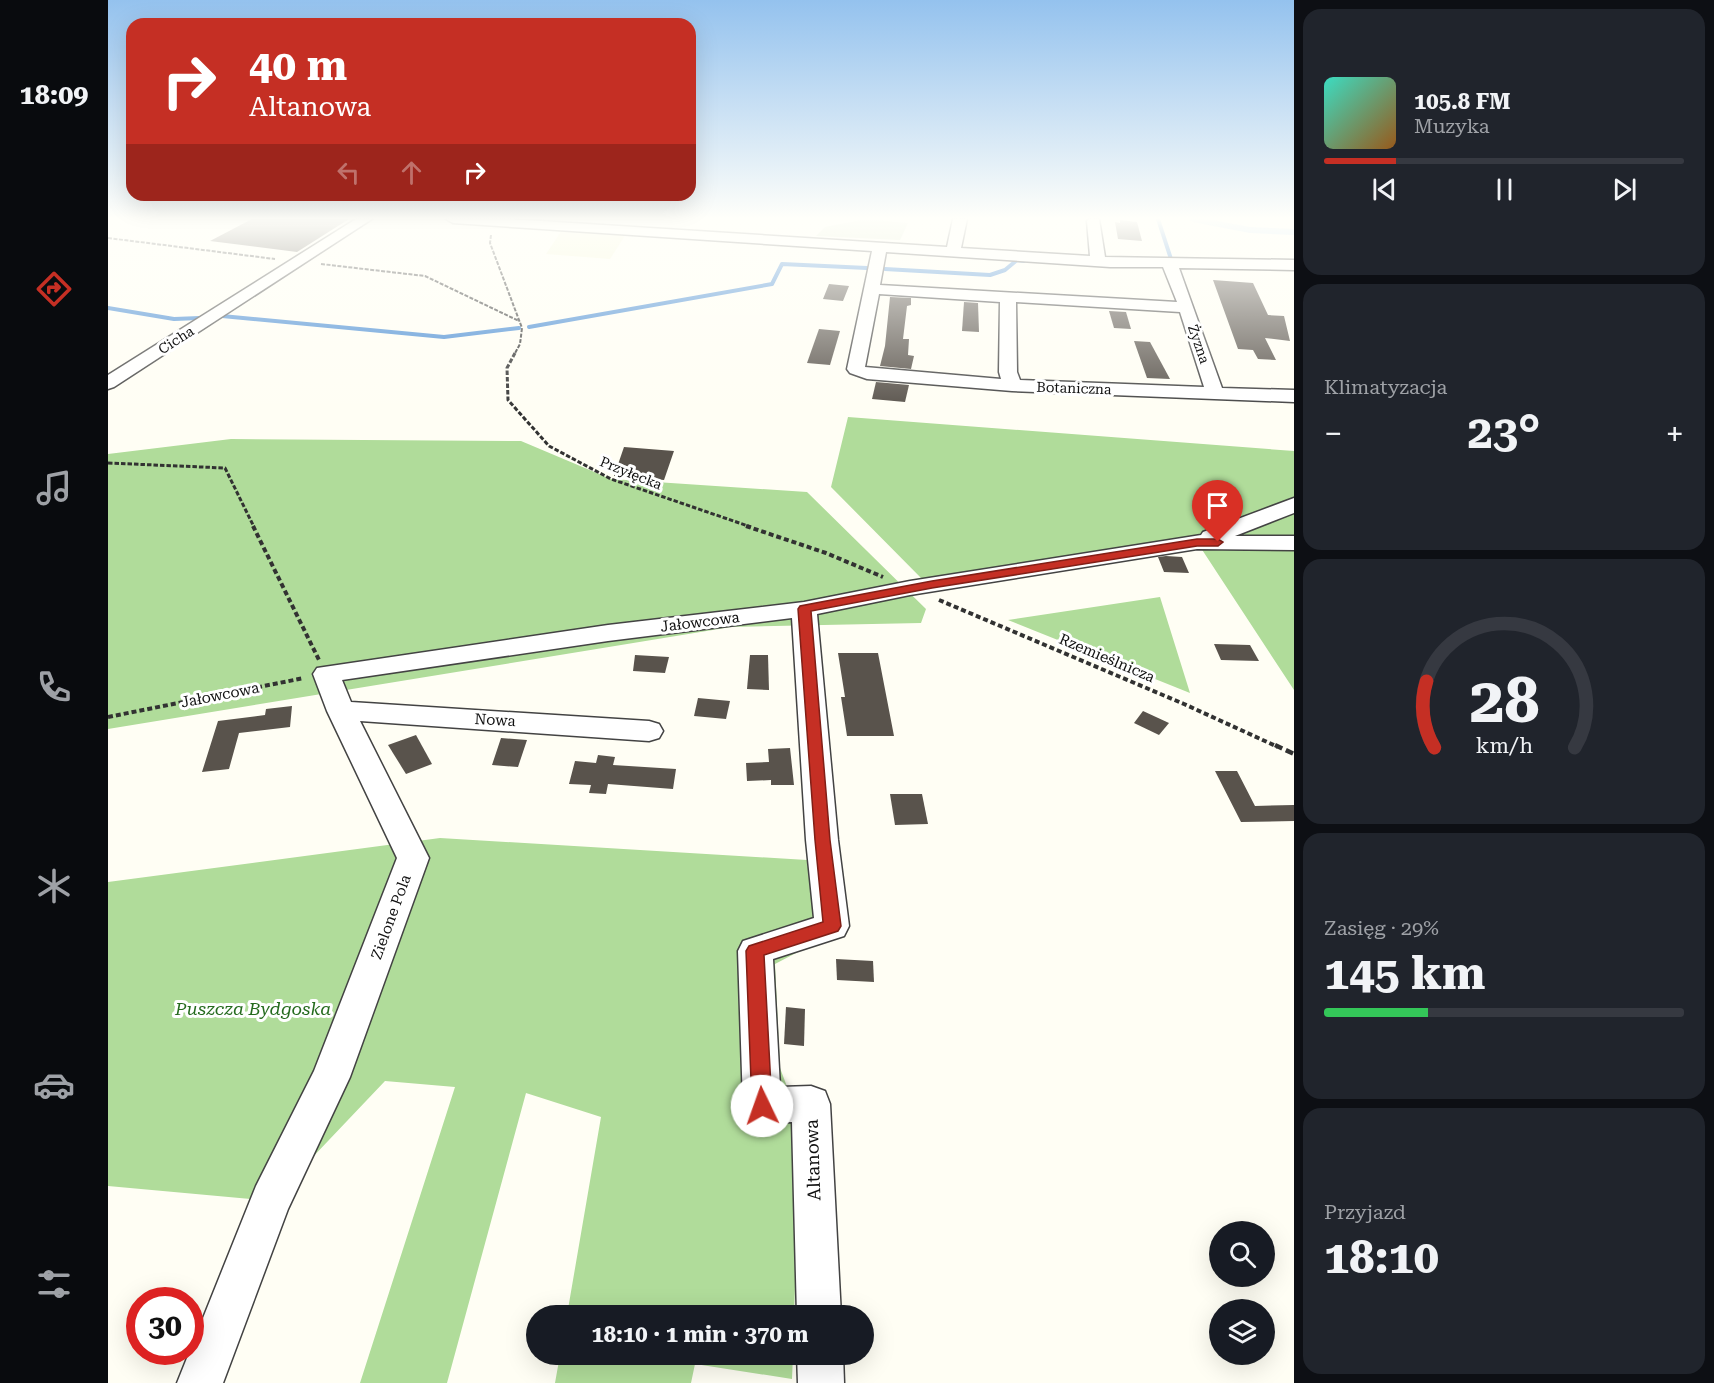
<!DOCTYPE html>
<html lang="pl">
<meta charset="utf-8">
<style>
:root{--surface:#171b24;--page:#20242c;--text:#f1f3f6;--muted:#9ea1a6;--line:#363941;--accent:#c52f24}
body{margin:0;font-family:"Roboto Serif",serif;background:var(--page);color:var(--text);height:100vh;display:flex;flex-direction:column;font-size:22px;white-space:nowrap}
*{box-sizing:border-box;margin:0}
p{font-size:20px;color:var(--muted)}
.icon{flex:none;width:33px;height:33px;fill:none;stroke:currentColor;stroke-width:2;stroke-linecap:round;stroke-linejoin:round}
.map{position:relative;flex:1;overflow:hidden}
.sheet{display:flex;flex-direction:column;gap:9px;padding:9px;background:#0d0f14;width:420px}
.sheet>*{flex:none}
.guide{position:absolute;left:18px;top:18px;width:570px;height:183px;border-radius:18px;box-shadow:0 6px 24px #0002;background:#c52f24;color:#fff;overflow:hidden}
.fabs{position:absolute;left:1101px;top:1221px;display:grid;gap:12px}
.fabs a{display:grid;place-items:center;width:66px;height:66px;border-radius:50%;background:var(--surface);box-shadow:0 6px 24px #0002;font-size:30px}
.speed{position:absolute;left:18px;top:1287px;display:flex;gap:12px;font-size:30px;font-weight:700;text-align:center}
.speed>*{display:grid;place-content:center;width:78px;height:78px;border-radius:50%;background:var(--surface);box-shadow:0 6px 24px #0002;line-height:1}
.speed .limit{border:9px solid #d22;background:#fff;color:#111}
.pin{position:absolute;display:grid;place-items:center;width:51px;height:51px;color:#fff;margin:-62px -26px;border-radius:50% 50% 50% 0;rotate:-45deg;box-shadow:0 0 6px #0007}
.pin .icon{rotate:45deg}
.me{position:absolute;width:66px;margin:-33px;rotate:357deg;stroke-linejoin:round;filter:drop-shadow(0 0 4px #0008)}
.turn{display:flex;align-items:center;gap:21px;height:126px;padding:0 24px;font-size:27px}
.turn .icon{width:78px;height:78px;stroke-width:2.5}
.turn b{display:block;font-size:42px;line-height:51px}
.lanes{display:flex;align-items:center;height:57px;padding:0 24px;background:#0003;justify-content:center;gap:30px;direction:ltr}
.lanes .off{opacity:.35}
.big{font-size:45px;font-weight:700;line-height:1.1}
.sheet .card{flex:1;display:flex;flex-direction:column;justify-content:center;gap:9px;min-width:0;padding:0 21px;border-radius:18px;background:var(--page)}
.sheet .dial{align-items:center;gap:0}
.dial svg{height:156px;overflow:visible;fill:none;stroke:var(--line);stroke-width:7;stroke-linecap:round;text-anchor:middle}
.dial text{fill:var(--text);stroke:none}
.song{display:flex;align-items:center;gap:18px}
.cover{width:72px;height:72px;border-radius:9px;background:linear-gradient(135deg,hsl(170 70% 55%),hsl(30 70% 35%))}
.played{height:6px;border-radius:3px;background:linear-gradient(90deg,var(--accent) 20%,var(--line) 20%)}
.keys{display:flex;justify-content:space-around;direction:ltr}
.heat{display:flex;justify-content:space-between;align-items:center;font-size:33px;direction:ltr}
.charge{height:9px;border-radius:4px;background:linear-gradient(90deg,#34c759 29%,var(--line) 0)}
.trip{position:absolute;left:418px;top:1305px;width:348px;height:60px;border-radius:30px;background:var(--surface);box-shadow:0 6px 24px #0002;font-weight:700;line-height:60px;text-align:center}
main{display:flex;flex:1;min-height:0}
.menu{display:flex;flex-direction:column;width:108px;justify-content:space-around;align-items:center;background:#090b0e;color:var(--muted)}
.menu .icon{width:42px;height:42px}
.menu .current{color:var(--accent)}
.menu b{font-size:27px;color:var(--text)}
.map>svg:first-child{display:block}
.farmland{fill:#f5f6d2}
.forest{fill:#b0dc9a}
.cemetery{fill:#d5e3c3}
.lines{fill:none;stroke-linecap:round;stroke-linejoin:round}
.stream{stroke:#3c84d1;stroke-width:4}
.canal{fill:#b7d8f8;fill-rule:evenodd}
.building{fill:#59534c}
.minor-casing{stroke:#434343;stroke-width:3}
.path-far3{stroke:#323232;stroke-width:2;stroke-dasharray:4 1.5;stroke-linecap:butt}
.path-far2{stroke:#323232;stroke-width:3;stroke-dasharray:4.5 2;stroke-linecap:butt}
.path-far1{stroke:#323232;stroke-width:4;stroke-dasharray:5 3;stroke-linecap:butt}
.path{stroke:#323232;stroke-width:4.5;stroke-dasharray:8 4;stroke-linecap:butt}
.minor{fill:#fff;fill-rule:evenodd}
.route{fill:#c52f24;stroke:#801f17;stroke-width:1.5}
.labels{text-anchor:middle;stroke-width:6;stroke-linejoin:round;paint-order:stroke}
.far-street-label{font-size:14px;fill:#101010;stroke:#fff}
.street-label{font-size:15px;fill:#101010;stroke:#fff}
.near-park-label{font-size:18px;font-style:italic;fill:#256b1e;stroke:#fff}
.near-street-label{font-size:18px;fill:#101010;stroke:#fff}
</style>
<main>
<nav class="menu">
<b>18:09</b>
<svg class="icon current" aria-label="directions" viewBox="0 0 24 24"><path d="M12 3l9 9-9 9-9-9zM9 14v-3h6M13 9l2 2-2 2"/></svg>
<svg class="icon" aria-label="music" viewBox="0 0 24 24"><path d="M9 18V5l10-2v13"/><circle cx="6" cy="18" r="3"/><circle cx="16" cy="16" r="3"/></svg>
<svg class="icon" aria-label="phone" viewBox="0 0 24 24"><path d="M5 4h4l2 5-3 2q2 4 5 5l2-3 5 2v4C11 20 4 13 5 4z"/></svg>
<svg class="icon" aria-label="climate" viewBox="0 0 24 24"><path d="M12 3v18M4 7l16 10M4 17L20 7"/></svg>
<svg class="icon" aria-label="car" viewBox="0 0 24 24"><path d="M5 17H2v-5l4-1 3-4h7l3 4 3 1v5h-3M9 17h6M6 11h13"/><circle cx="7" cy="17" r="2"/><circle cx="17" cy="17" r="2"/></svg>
<svg class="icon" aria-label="filters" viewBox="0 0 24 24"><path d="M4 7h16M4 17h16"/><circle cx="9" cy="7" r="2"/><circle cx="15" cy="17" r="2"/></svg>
</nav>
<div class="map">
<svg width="1186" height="1383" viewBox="0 0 1186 1383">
<rect width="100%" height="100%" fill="#fffef4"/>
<path class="farmland" d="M454 230 518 234 502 259 438 254Z"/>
<g class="forest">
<path d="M740 417 1186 451V690L1089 542 817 582 723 487Z"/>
<path d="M123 439 413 441 503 479 699 492 818 609 813 623 623 627 0 729V454Z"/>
<path d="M1052 597 1082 693 900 620Z"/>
<path d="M332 838 699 860 709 942 667 964 672 1068 693 1124 686 1315H459L493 1117 418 1093 339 1383H252L347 1087 277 1081 163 1201 0 1186V882Z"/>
<path d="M452 1355H685L684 1379 587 1364 583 1383H447Z"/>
</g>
<path class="cemetery" d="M758 219 800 223 792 240 708 236 717 227Z"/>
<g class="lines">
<g class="stream">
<path d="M1050 219 1063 259"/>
<path d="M777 269 882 275 897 270 909 260 916 261"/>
<path d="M0 308 66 319 92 318"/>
<path d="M114 316 336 337 411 328"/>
<path d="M421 327 664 284 674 264 759 268"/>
</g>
<path class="canal" d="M1080 219H1099L1142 227 1186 229V235L1142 233 1085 222Z"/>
</g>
<g class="building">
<path d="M144 219H241L189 252 102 241Z"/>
<path d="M1012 220 1029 222 1034 241 1010 239 1007 222 1012 223Z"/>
<path d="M1105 280 1145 283 1160 315 1176 316 1182 341 1157 338 1168 360 1150 359 1145 350 1130 349Z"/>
<path d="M721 284 741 286 735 301 715 299Z"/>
<path d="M782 297 803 298V305L799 306 795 339H801L800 355 806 356 803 369 772 366 777 346Z"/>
<path d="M856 302 870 303 871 332 854 331Z"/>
<path d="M1001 311 1018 312 1023 329 1006 328Z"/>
<path d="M711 329 732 331 722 365 699 363Z"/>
<path d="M1026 341 1042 342 1062 379 1039 378Z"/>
<path d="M768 382 801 385 797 402 764 399Z"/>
<path d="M516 447 566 451 556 480 506 476Z"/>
<path d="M1058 556 1074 557 1081 573 1056 572 1050 557Z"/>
<path d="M1106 644 1142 645 1151 661 1113 660Z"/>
<path d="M730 653H770L786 736H739L733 697H737Z"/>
<path d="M527 655 561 657 557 673 525 671Z"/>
<path d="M642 655H660L661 690 639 689Z"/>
<path d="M590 698 622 701 618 719 586 716Z"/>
<path d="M184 706 182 727 131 733 121 769 94 772 110 721 157 715 158 709Z"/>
<path d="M1035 711 1061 723 1051 735 1026 723Z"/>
<path d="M308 735 324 764 298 774 280 745Z"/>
<path d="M393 738 419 740 410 767 384 765Z"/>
<path d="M682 748 686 785H663V780L639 781 638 763 661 762 660 749Z"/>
<path d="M490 755 507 757 505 765 568 769 565 789 500 784 498 794 481 793 483 785 461 784 467 761 488 763Z"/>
<path d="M1107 771H1129L1147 806 1186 805V821L1133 822Z"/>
<path d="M782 794H814L820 824 787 825Z"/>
<path d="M728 959 765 961 766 982 729 980Z"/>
<path d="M678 1007 697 1009 696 1046 676 1044Z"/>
</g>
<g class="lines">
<g class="minor-casing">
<g id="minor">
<path d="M248 219H264L6 387 0 389V375Z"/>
<path d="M338 219H401L839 247 845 219H859L853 248 982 256 979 221 981 219H991L997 257 1186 260V270L1071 268 1114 388 1186 390V402L904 391 759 379 742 373 739 369 764 251 345 223ZM778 252 1002 267H1055L1069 302 772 285ZM771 294 892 302 891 372 893 379 757 367ZM908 302 1072 312 1096 387 912 380 909 372Z"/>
<path d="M1186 498V513L1127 536H1186V550L1089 549 802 595 709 614 730 840 741 926 736 936 665 959 672 1087 703 1086 717 1091 722 1104 733 1316H689L684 1122 654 1123 640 1118 635 1105 630 951 635 941 706 918 698 840 684 618 500 641 234 680 243 702 541 721 551 724 555 731 551 738 541 741 252 721 321 858 242 1077 180 1209 115 1383H69L148 1186 206 1071 289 858 219 711 205 674 209 668 500 625 696 602 802 581 1093 535 1095 532Z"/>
<path d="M689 1354H735L736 1383H690Z"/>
</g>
</g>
<g class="path-far3">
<path d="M383 235 382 243 414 328 412 344 406 355"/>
<path d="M0 238 167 259"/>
<path d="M213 264 317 276 411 321"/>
</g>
<g class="path-far2">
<path d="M407 353 399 368 400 400 441 446 503 479 643 527"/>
<path d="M0 463 117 468 146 527"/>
</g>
<g class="path-far1">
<path d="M145 526 211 660"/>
<path d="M638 526 718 553 775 577"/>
<path d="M831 600 1076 704 1170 747"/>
<path d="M0 717 196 678"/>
</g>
<path class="path" d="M1167 745 1186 754"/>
<use href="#minor" class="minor"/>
</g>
<linearGradient id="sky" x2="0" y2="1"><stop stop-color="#94c2ee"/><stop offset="0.53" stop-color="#fffffa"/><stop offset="1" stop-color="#fffffa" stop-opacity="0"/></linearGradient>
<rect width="1186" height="412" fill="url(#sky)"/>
<path class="route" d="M1089 539H1110L1115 542 1110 546H1089L824 588 703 611 722 840 733 926 730 931 656 955 664 1106 661 1112 654 1115 647 1112 644 1106 638 951 641 946 715 922 707 840 690 609 692 606 824 581Z"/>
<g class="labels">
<g class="far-street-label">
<text transform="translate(68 340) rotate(-33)" y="5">Cicha</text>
<text transform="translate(1091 344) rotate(71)" y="5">Żyzna</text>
<text transform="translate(966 388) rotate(2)" y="5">Botaniczna</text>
<text transform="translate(523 473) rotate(22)" y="5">Przyłęcka</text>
</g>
<g class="street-label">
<text transform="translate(592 622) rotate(-7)" y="5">Jałowcowa</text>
<text transform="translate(999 658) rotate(23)" y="5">Rzemieślnicza</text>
<text transform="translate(112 695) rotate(-11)" y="5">Jałowcowa</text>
<text transform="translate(387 720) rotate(3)" y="5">Nowa</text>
<text transform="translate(283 917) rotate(-70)" y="5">Zielone Pola</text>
</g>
<g class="near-park-label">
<text x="145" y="1015">Puszcza Bydgoska</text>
</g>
<g class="near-street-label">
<text transform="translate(705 1160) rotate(-92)" y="6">Altanowa</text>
</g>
</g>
</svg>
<div class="fabs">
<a><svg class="icon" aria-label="search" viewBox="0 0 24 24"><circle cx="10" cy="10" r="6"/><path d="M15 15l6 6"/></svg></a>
<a><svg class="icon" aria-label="layers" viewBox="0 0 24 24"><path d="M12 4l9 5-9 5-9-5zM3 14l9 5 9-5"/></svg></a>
</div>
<div class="speed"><div class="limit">30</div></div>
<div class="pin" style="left:1110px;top:542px;background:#d93025"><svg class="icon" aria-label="arrive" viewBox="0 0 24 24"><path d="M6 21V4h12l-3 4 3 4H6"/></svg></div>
<svg class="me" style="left:654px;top:1106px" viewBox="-20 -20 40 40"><circle r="19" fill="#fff"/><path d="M0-13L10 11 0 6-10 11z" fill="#c52f24"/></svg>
<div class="trip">18:10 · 1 min · 370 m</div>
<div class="guide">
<div class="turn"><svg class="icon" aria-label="right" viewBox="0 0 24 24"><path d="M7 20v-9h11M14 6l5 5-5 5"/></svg><div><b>40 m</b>Altanowa</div></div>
<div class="lanes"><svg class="icon off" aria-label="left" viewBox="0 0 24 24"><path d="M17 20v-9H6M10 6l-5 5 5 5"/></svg><svg class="icon off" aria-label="ahead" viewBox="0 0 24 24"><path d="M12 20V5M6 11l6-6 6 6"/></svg><svg class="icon" aria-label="right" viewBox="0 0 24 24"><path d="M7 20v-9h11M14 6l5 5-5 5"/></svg></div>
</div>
</div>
<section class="sheet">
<div class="card">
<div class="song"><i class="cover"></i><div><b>105.8 FM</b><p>Muzyka</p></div></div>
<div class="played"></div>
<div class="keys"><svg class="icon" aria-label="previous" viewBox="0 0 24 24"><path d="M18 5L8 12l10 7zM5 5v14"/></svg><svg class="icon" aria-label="pause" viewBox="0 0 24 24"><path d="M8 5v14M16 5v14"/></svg><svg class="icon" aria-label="next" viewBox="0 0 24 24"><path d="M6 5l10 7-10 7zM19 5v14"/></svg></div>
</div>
<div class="card"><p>Klimatyzacja</p>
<div class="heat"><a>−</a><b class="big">23°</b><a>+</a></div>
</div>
<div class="card dial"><svg viewBox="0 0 100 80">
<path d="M14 69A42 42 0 1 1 86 69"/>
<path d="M14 69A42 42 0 0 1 10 35" stroke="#c52f24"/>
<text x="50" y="56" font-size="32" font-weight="700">28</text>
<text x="50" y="72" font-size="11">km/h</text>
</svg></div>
<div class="card"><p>Zasięg · 29%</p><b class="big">145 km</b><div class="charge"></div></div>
<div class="card"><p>Przyjazd</p><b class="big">18:10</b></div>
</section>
</main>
